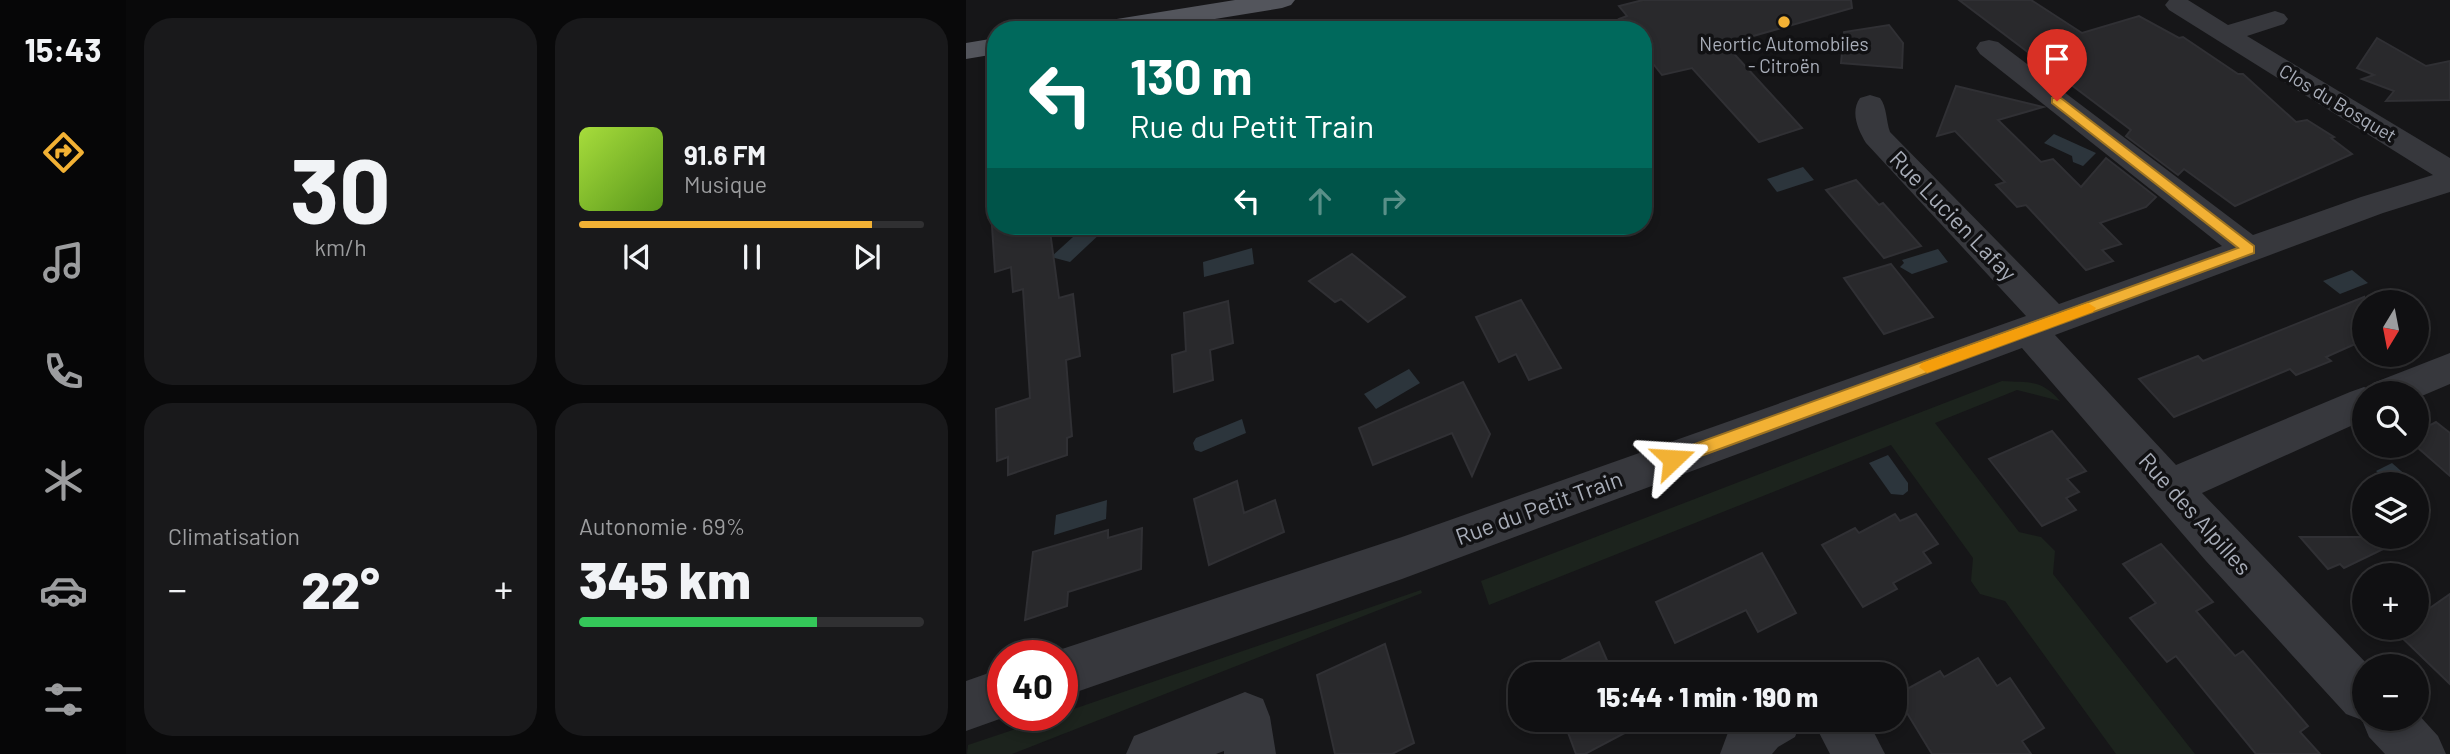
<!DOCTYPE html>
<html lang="fr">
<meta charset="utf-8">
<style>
:root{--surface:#101012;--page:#19191b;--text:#f1f3f6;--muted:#9c9d9f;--line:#303032;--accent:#f2b134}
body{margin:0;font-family:Barlow,sans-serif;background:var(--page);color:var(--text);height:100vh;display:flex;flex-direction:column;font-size:26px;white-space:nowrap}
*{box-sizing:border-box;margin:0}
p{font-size:23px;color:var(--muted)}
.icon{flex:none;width:38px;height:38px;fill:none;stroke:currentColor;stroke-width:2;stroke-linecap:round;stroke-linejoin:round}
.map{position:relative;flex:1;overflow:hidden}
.details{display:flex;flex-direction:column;gap:18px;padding:18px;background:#09090a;width:840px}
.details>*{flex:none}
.guide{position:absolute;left:21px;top:21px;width:665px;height:214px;border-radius:28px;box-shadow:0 4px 10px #0003,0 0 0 2px var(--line);background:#00695c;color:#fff;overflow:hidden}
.needle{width:46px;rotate:190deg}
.fabs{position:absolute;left:1386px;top:290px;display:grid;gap:14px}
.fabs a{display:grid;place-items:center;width:77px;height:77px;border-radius:50%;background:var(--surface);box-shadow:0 4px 10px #0003,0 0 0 2px var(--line);font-size:35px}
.speed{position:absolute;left:21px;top:640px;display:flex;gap:14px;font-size:35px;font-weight:700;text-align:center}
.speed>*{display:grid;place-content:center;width:91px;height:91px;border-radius:50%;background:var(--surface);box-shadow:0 4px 10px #0003,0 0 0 2px var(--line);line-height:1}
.speed .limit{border:10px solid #d22;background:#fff;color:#111}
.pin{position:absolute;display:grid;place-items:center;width:60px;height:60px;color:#fff;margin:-72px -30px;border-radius:50% 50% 50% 0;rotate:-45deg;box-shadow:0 0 7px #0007}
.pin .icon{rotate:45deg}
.me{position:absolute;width:77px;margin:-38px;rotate:70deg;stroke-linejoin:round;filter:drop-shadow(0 0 5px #0008)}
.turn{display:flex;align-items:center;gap:24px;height:147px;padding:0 28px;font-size:32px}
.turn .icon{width:91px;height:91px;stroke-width:2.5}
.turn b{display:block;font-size:49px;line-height:60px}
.lanes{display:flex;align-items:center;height:66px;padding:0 28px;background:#0003;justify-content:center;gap:35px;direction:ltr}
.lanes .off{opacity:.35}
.big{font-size:52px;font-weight:800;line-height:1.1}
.details .widget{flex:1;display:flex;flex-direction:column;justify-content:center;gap:10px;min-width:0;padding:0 24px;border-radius:28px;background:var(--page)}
.details .dial{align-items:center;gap:0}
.dial b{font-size:91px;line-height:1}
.song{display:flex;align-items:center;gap:21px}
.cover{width:84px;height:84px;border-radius:10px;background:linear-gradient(135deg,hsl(80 70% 55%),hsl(90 70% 35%))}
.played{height:7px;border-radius:4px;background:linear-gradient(90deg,var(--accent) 85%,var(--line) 85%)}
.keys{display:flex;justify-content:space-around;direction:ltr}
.heat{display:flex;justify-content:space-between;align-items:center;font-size:38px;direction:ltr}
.charge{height:10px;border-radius:5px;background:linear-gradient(90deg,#34c759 69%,var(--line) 0)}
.details .tiles{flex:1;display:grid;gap:18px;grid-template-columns:repeat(2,1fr)}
.trip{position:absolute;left:542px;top:662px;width:399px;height:70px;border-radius:28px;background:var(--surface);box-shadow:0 4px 10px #0003,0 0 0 2px var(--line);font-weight:800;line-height:70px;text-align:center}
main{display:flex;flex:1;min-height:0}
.dock{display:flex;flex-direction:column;width:126px;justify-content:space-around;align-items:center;background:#060607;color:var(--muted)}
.dock .icon{width:49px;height:49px}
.dock .on{color:var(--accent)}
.dock b{font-size:32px;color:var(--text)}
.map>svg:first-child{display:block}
.green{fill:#1c231d}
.water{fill:#2c353c}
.building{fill:#29292c;stroke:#303034;stroke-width:2}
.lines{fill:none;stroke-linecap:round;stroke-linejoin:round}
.minor{fill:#37383d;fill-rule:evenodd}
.major{fill:#53555c;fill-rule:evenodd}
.route{fill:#f2b134;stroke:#9d7322;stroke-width:2}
.slow{fill:#f59e0b}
.poi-dot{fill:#f2b134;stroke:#111113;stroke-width:2.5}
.labels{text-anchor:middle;stroke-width:7;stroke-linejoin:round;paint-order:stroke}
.far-poi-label{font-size:19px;fill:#a8adb8;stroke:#111113}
.far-street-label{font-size:19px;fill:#a8adb8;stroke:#111113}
.street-label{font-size:23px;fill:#a8adb8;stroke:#111113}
</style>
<main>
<nav class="dock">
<b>15:43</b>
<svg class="icon on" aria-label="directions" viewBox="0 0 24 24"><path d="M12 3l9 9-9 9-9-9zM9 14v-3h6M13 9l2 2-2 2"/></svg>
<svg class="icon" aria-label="music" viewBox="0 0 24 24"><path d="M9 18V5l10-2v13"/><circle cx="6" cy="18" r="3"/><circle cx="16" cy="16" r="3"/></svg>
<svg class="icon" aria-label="phone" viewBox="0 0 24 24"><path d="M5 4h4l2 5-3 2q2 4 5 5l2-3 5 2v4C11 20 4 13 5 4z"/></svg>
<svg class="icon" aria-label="climate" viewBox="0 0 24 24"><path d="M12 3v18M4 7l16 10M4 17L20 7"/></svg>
<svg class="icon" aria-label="car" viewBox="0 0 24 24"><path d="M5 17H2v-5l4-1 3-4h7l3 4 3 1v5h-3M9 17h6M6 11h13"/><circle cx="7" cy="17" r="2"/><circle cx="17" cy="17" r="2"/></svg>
<svg class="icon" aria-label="filters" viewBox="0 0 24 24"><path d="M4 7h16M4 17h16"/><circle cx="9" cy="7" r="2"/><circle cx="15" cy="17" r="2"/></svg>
</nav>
<section class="details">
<div class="tiles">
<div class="widget dial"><b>30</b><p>km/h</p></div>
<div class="widget">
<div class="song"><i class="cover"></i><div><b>91.6 FM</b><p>Musique</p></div></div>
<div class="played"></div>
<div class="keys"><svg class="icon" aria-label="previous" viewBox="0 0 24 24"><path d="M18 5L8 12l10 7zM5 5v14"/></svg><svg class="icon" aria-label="pause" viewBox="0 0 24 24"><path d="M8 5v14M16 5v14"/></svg><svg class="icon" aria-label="next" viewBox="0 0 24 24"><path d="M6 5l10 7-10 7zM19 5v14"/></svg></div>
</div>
<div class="widget"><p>Climatisation</p>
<div class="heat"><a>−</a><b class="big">22°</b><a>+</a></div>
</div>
<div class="widget"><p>Autonomie · 69%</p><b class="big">345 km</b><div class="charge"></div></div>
</div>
</section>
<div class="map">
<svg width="1484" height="754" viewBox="0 0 1484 754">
<rect width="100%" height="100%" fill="#161618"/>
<g class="green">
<path d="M1036 381C1064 383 1075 379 1094 401L1051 390 969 423 1053 532 1075 537 1089 551 1087 574 1229 754H1150L1039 601 1014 594 1005 581 1007 558 925 445 523 605 515 581Z"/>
<path d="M455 590 456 593 46 754H1L2 745 88 716H96V713Z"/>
</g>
<g class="water">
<path d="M1088 134 1130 153 1117 166 1107 162 1106 156 1078 143Z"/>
<path d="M837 167 848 180 811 192 801 179Z"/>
<path d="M118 227 137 231 104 262 85 257Z"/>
<path d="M286 248 288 264 238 277 237 262Z"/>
<path d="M972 249 982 262 946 274 934 267 938 263 936 260Z"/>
<path d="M1386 270 1402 283 1374 294 1357 281Z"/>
<path d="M443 369 454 383 410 409 398 394Z"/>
<path d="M276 419 280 433 235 452 229 450 227 443 230 438Z"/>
<path d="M922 455 942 483V491L937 495 925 494 903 463Z"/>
<path d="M1426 463 1451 485H1425L1410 471Z"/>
<path d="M141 500 140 519 88 535 90 515Z"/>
</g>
<g class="building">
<path d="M677 0H885L886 8 759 44 836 128 793 142 726 68 696 75 677 51V30H661L653 19 661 16 653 6Z"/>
<path d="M993 0H1065L1116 33 1173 16 1213 38 1217 37 1272 74H1277L1330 122 1341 120 1368 137 1365 138 1386 154 1269 206 1218 169 1212 175 1160 136 1165 130Z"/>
<path d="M923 25 937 43 936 68 875 63 878 32Z"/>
<path d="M1411 38 1460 66 1484 61V100L1420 101 1428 91 1396 79 1408 75 1391 68Z"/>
<path d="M990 86 1077 107 1032 120 1075 162 1087 159 1115 187 1140 158 1190 197 1180 207 1134 223 1155 244 1136 250 1147 261 1120 270 1060 205 1051 207 1030 185 1039 182 989 131 971 136Z"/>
<path d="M890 180 913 205 917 203 955 246 918 258 860 190Z"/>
<path d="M26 226H59L84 231 93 298 107 294 114 356 100 360 106 436 101 438V455L42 475V457L31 461 30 409 64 398 57 289 47 292 45 267 29 272Z"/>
<path d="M386 254 439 297 402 322 375 299 369 302 343 281Z"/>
<path d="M925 264 967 317 918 334 878 278Z"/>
<path d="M1398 297V340L1360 357 1365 361 1330 375 1324 369 1208 417 1173 379 1232 356 1237 361Z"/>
<path d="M555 300 595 368 563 380 550 354 533 362 510 317Z"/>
<path d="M262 301 267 343 244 350 247 380 208 392 206 355 220 351 218 313Z"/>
<path d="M497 382 524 434 506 476 486 433 407 465 393 428Z"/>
<path d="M1470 422 1484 433V476L1451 447V432Z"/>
<path d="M1086 431 1120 471 1101 479 1113 492 1100 498 1110 510 1076 526 1023 459Z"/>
<path d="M271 481 278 513 309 500 318 532 243 565 228 499Z"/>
<path d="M929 514 934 521 950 514 972 544 957 552 965 563 927 583 931 589 897 607 856 545 889 528 893 533Z"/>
<path d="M176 528 175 569 102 592 101 606 59 620 67 552 142 530V538Z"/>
<path d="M1334 537H1442L1378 568 1374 564 1362 569Z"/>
<path d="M1195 544 1247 602 1230 611 1269 656 1277 651 1342 726 1334 732 1354 754H1290L1210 656 1201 662 1164 618 1190 603 1157 564Z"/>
<path d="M796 553 830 613 792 632 780 610 709 643 690 602Z"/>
<path d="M1484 594V684L1429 631 1434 628H1451V617Z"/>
<path d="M633 642 647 674H579L578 669Z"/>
<path d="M419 644 448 743 426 754H369L351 675Z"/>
<path d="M1012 658 1031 686 1044 678 1078 728 1056 741 1065 754H966L930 695 974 671 978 677Z"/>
<path d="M597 719H666L670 727 619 754H610Z"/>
</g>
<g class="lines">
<g class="minor">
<path d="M1203 0H1222L1262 25 1309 11 1318 14 1322 19 1318 24 1281 36 1484 158V192L1417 213 1089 335 1210 465 1384 392 1398 387 1404 389 1407 383 1484 353V384L1451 398V394H1398V420L1236 493 1404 667H1398V719H1451V713L1472 736 1480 754H1419L1403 737 1396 720 1380 714 1240 561 1056 348 436 579 96 697V656H78L96 649 436 537 1060 316 900 143C892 130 884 112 894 98L904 95 914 98C921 107 920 121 924 132L1093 304 1256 246 1014 54 1010 48 1014 42 1023 40 1032 42 1287 235 1395 197 1467 175 1203 10 1199 5Z"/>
<path d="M37 668V716H42L0 731V681Z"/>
<path d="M279 692 297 699 304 717 310 754H258V751L250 754H160L168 736Z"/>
<path d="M767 719H836L829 737 812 747 806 754H754Z"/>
<path d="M846 719H901L919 754H864Z"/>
</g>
<g class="major">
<path d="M269 0H329L325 5 316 8 181 30H119L123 24 132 22Z"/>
<path d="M30 38V54L0 59V43Z"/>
</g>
</g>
<path class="route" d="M1086 98H1095L1288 246V253L713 464 707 466 701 464 698 459 701 454 1272 248 1086 103Z"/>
<path class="slow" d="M1122 303 1130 308 1127 312 961 373 953 367 956 363Z"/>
<circle class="poi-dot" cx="818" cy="22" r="7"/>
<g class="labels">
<g class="far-poi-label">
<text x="818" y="51">Neortic Automobiles<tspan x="818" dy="22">- Citroën</tspan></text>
</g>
<g class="far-street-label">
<text transform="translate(1372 103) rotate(31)" y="7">Clos du Bosquet</text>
</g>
<g class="street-label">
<text transform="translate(987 216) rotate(46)" y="8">Rue Lucien Lafay</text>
<text transform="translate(573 508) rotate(-20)" y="8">Rue du Petit Train</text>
<text transform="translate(1229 514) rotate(48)" y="8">Rue des Alpilles</text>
</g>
</g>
</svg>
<div class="fabs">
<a><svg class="needle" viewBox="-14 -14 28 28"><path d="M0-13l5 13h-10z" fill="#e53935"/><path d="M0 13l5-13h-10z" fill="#9c9d9f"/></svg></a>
<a><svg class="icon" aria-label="search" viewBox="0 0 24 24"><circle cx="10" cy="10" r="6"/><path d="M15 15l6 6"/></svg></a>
<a><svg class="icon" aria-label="layers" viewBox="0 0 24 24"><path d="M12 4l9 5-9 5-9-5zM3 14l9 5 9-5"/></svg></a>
<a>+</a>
<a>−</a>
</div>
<div class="speed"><div class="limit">40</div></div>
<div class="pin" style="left:1091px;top:101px;background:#d93025"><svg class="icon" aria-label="arrive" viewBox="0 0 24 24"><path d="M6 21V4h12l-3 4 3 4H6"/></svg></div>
<svg class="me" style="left:707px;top:459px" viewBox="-20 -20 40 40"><path d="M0-17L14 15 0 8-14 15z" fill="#f2b134" stroke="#fff" stroke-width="4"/></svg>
<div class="trip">15:44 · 1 min · 190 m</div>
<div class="guide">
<div class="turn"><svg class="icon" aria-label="left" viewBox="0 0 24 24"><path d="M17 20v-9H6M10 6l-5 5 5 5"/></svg><div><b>130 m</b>Rue du Petit Train</div></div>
<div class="lanes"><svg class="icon" aria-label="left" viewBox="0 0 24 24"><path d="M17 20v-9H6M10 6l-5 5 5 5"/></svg><svg class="icon off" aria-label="ahead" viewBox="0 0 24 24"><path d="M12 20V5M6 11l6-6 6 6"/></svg><svg class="icon off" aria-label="right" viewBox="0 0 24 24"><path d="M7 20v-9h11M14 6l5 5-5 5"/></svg></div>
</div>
</div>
</main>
